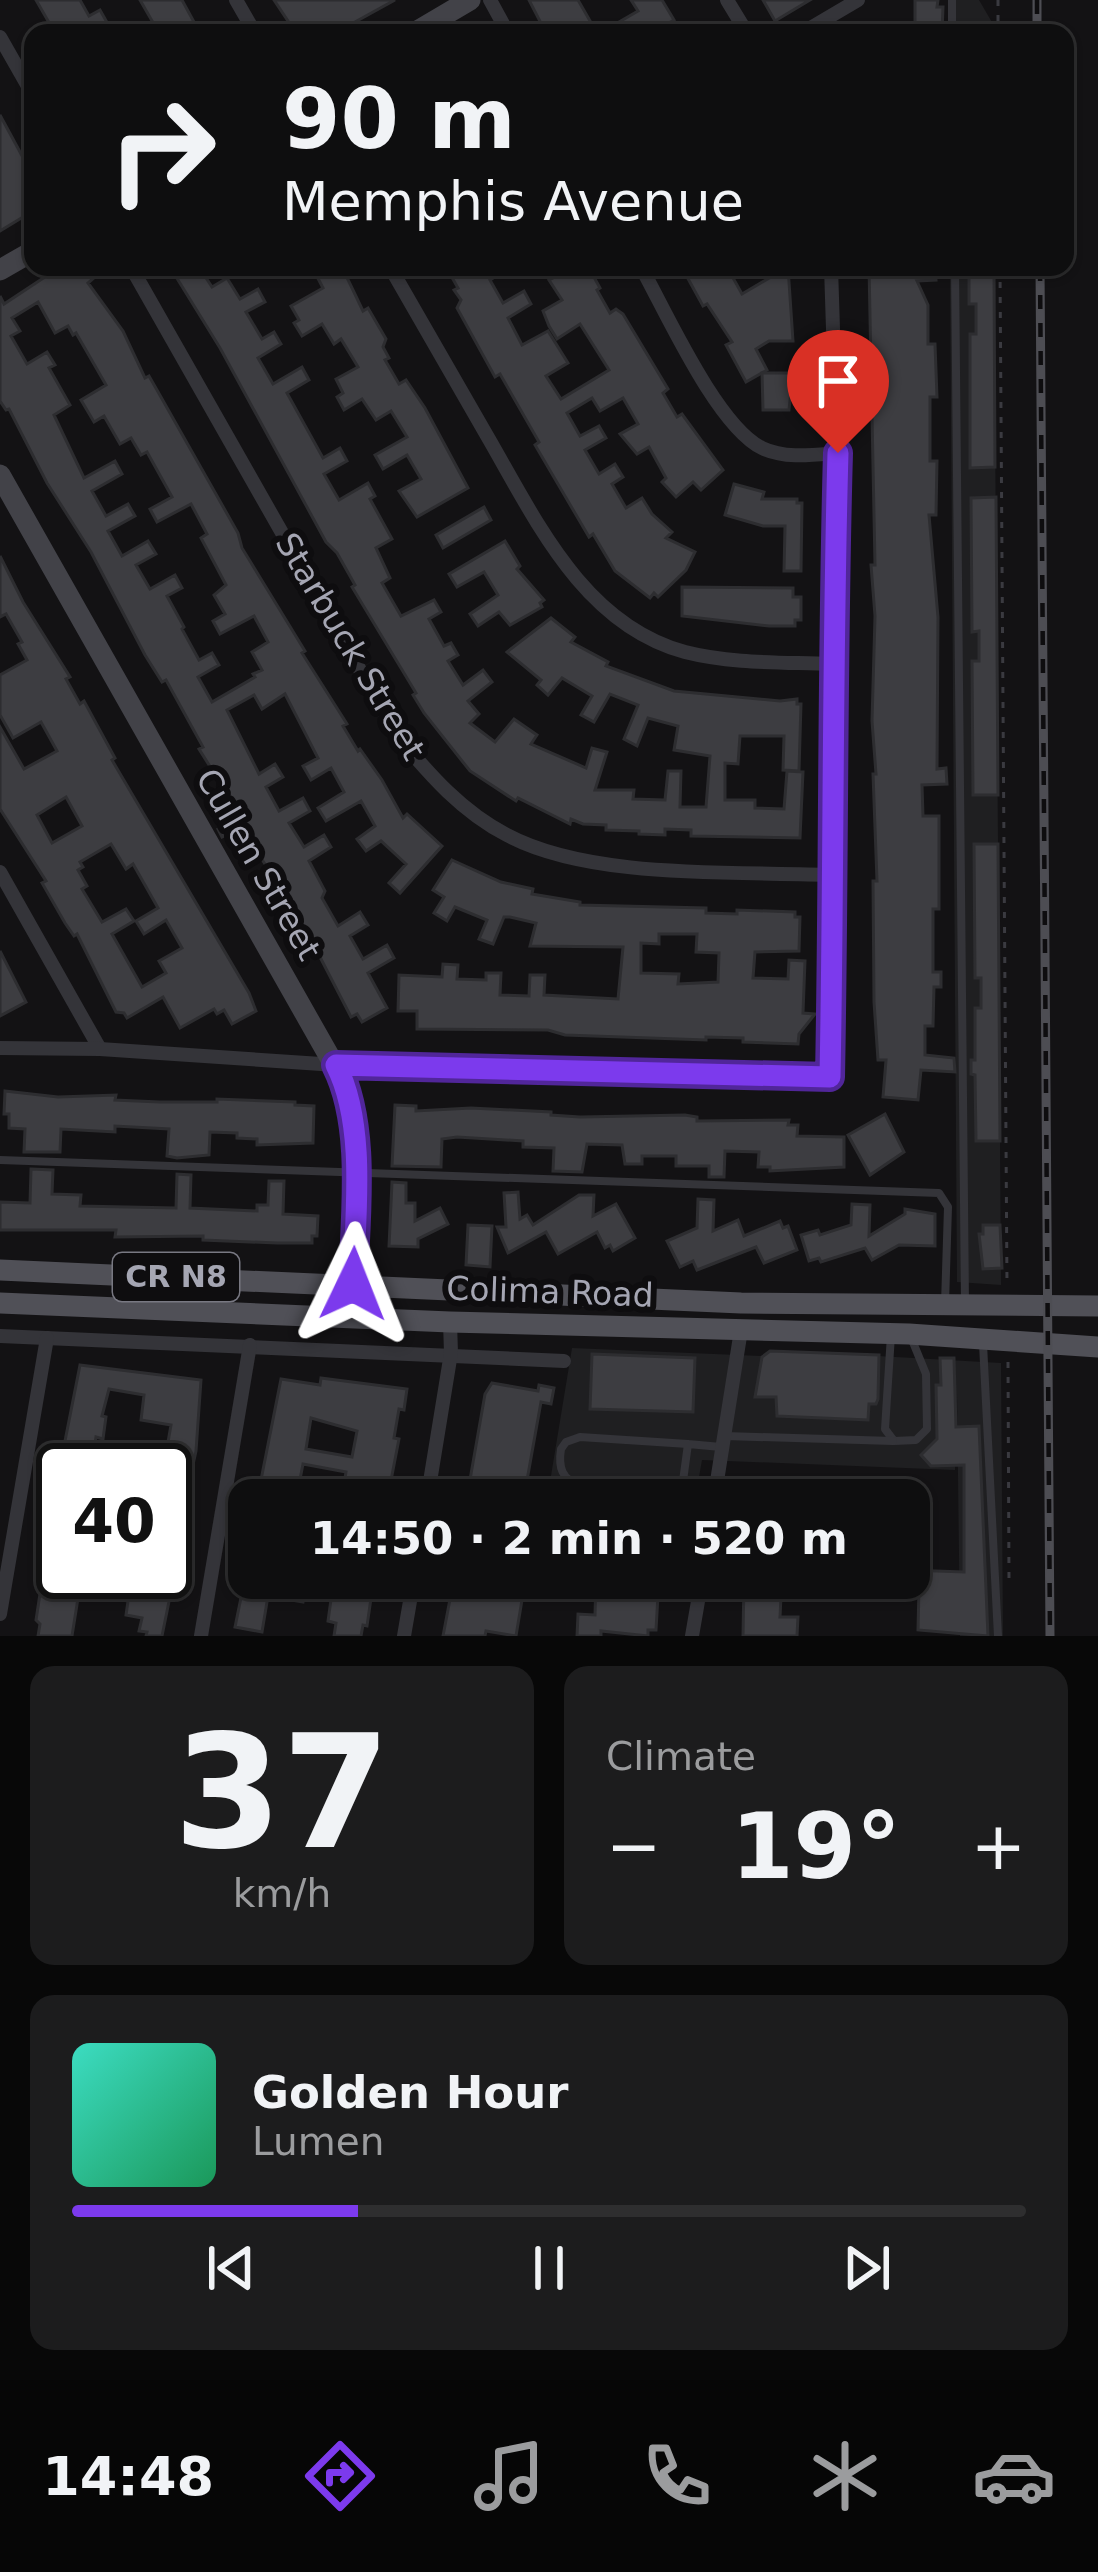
<!DOCTYPE html>
<meta charset="utf-8">
<style>
:root{--surface:#0e0e0f;--page:#1c1c1d;--text:#f1f3f6;--muted:#9b9c9e;--line:#2e2e2f;--accent:#7c3aed}
body{margin:0;font-family:"DejaVu Sans",sans-serif;background:var(--page);color:var(--text);height:100vh;display:flex;flex-direction:column;font-size:45px;white-space:nowrap}
*{box-sizing:border-box;margin:0}
p{font-size:39px;color:var(--muted)}
.icon{flex:none;width:66px;height:66px;fill:none;stroke:currentColor;stroke-width:2;stroke-linecap:round;stroke-linejoin:round}
.map{position:relative;height:1636px;overflow:hidden}
.drawer{display:flex;flex-direction:column;gap:30px;padding:30px;background:#080808;flex:1}
.drawer>*{flex:none}
.guide{position:absolute;left:24px;top:24px;width:1050px;height:252px;border-radius:24px;box-shadow:0 3px 9px #0004,0 0 0 3px var(--line);background:#0e0e0f;color:var(--text);overflow:hidden}
.speed{position:absolute;left:36px;top:1443px;display:flex;gap:24px;font-size:60px;font-weight:700;text-align:center}
.speed>*{display:grid;place-content:center;width:156px;height:156px;border-radius:50%;background:var(--surface);box-shadow:0 3px 9px #0004,0 0 0 3px var(--line);line-height:1}
.speed .limit{border:6px solid #111;border-radius:18px;background:#fff;color:#111}
.pin{position:absolute;display:grid;place-items:center;width:102px;height:102px;color:#fff;margin:-123px -51px;border-radius:50% 50% 50% 0;rotate:-45deg;box-shadow:0 0 12px #0007}
.pin .icon{rotate:45deg}
.me{position:absolute;width:132px;margin:-66px;rotate:2deg;stroke-linejoin:round;filter:drop-shadow(0 0 9px #0008)}
.turn{display:flex;align-items:center;gap:42px;height:252px;padding:0 60px;font-size:54px}
.turn .icon{width:156px;height:156px;stroke-width:2.5}
.turn b{display:block;font-size:84px;line-height:102px}
.big{font-size:90px;font-weight:800;line-height:1.1}
.drawer .tile{flex:1;display:flex;flex-direction:column;justify-content:center;gap:18px;min-width:0;padding:0 42px;border-radius:24px;background:var(--page)}
.drawer .dial{align-items:center;gap:0}
.dial b{font-size:156px;line-height:1}
.song{display:flex;align-items:center;gap:36px}
.cover{width:144px;height:144px;border-radius:18px;background:linear-gradient(135deg,hsl(170 70% 55%),hsl(150 70% 35%))}
.played{height:12px;border-radius:6px;background:linear-gradient(90deg,var(--accent) 30%,var(--line) 30%)}
.keys{display:flex;justify-content:space-around;direction:ltr}
.heat{display:flex;justify-content:space-between;align-items:center;font-size:66px;direction:ltr}
.drawer .tiles{flex:1;display:grid;gap:30px;grid-template-columns:1fr 1fr}
.tile:last-child{grid-column:span 2}
.trip{position:absolute;left:228px;top:1479px;width:702px;height:120px;border-radius:24px;background:var(--surface);box-shadow:0 3px 9px #0004,0 0 0 3px var(--line);font-weight:800;line-height:120px;text-align:center}
.tabs{display:flex;height:192px;justify-content:space-around;align-items:center;background:#060606;color:var(--muted)}
.tabs .icon{width:84px;height:84px}
.tabs .on{color:var(--accent)}
.tabs b{font-size:54px;color:var(--text)}
.map>svg:first-child{display:block}
.built{fill:#1f1f21}
.building{fill:#3d3d41;stroke:#2d2d30;stroke-width:3;fill-rule:evenodd}
.lines{fill:none;stroke-linecap:round;stroke-linejoin:round}
.path{stroke:#3a3a40;stroke-width:3;stroke-dasharray:6 9;stroke-linecap:butt}
.lane{stroke:#343439;stroke-width:8}
.street{stroke:#343439;stroke-width:14}
.secondary{stroke:#424248;stroke-width:21}
.primary{stroke:#505057;stroke-width:21}
.rail-casing{stroke:#4d4d53;stroke-width:9}
.rail{stroke:#0e0d0f;stroke-width:4.5;stroke-dasharray:14;stroke-linecap:butt}
.route-casing{stroke:#51269a;stroke-width:30}
.route{stroke:#7c3aed;stroke-width:21}
.labels{text-anchor:middle;stroke-width:12;stroke-linejoin:round;paint-order:stroke}
.shield{fill:#0e0d0f;stroke:#787882;stroke-width:3}
.shield-label{font-size:30px;font-weight:bold;fill:#a5a6b3}
.street-label{font-size:33px;fill:#a5a6b3;stroke:#0e0d0f}
</style>
<div class="map">
<svg width="1098" height="1636" viewBox="0 0 1098 1636">
<rect width="100%" height="100%" fill="#131214"/>
<g class="built">
<path d="M948 0H979L993 24V33H948Z"/>
<path d="M950 267H994L1001 1285 957 1282Z"/>
<path d="M572 1348 761 1356 773 1350 1001 1363 1003 1636H960L957 1394 955 1470 702 1460 695 1500H547Z"/>
</g>
<g class="building">
<path d="M36 0H80L89 16 100 10 113 33H55Z"/>
<path d="M140 0H182L200 33H159Z"/>
<path d="M274 0H395L335 33H296Z"/>
<path d="M529 0H578L597 33H546Z"/>
<path d="M631 0H662L674 20 651 33H600L638 11Z"/>
<path d="M763 0H810L775 21Z"/>
<path d="M915 0H938L937 7H943L942 33H915Z"/>
<path d="M0 115 33 176V211L0 231Z"/>
<path d="M60 267H89L95 277 88 283 123 331 145 378 149 376 157 390 238 533 242 548 305 651 302 653 347 724 343 726 358 751 360 749 382 780 403 818 407 814 442 846 400 893 389 883 406 864 381 841 366 851 357 839 375 826 361 801 326 821 318 808 344 792 331 768 311 780 303 766 318 758 285 694 262 709 254 695 227 710 259 774 275 764 283 777 266 787 279 811 303 798 310 811 289 823 304 847 324 835 331 847 309 861 325 891 322 898 338 926 360 912 368 925 350 936 363 959 387 945 394 958 368 973 387 1008 362 1022 357 1014 351 1017 306 930 303 932 292 915 283 898 286 896 259 855 262 853 247 826 222 837 218 829 241 816 199 749 203 747 166 680 162 682 145 655 91 552 47 483 9 409 6 410 0 401V296L4 304ZM38 302 55 333 68 326 73 335 76 333 106 385 81 400 94 422 104 416 120 444 131 438 141 455 147 452 172 497 150 509 157 522 191 504 207 534 201 538 226 585 214 595 225 614 213 621 220 634 254 616 268 642 252 652 262 670 253 674 255 677 212 702 198 677 219 665 212 653 199 660 182 629 184 627 167 596 182 588 175 575 150 589 136 565 156 554 148 541 122 556 108 531 135 516 128 504 106 516 92 491 122 474 115 461 84 478 54 415 70 405 49 368 55 365 47 352 27 364 11 336 20 331 12 318Z"/>
<path d="M170 267H199L212 287 227 278 240 299 258 289 265 302 246 312 262 339 274 332 281 344 258 358 273 384 302 367 309 380 287 393 323 458 340 448 347 461 324 474 339 500 368 483 375 496 370 499 392 539 376 548 390 578 382 583 401 616 434 600 441 612 429 619 444 646 451 643 458 655 448 661 463 685 483 670 492 682 468 701 479 714 470 723 495 742 514 719 537 735 531 744 586 768 592 748 607 752 595 790H634L633 799 665 800 668 771H681L680 807H706L710 756 674 750 678 726 648 718 637 746 624 739 638 705 610 694 594 722 581 715 592 696 562 678 548 695 537 685 541 680 507 652 551 618 575 637 571 642 608 662 606 666 674 691 780 701 797 699V704H801L799 771 783 770 784 736H740L738 764 725 763V800H755V808L784 809 787 771 803 772 800 838 691 836V830L665 829V835L639 834V831L606 830V825L583 824 571 819 570 824 518 798 516 801 470 771 424 713 413 695 416 693 352 587 355 585 337 553 326 542 220 348Z"/>
<path d="M312 267H342L363 311 368 308 386 339 383 347 389 358 385 360 399 384 406 380 425 408 468 488 417 517 399 491 421 479 407 455 383 469 375 455 407 437 391 411 376 420 362 399 344 410 337 397 343 393 336 379 358 367 341 339 334 344 322 324 302 336 294 323 299 320 291 306 323 288Z"/>
<path d="M446 267H511L490 280 503 303 524 291 531 304 508 318 522 345 548 331 568 363 546 376 561 399 609 370 580 324 557 339 549 326 543 311 562 300 549 280 555 277 549 267H611L594 277 600 288 597 290 610 313 616 309 623 314 668 389 663 393 677 417 682 414 723 470 701 490 693 482 676 497 662 482 666 478 649 447 637 454 620 434 638 424 623 398 600 411 592 398 567 413 580 436 599 426 606 438 585 450 599 474 615 464 623 477 612 484 626 508 642 498 652 514 672 532 666 538 695 552 686 570 658 597 654 593 650 598 615 571 593 534 589 537 535 445 539 442 500 374 495 377 457 308 461 300 454 290 458 288Z"/>
<path d="M685 267H727L742 294 771 277V267H788L793 341H769L756 349 767 370 746 382 726 345 732 342 707 304 703 306 686 275 689 273Z"/>
<path d="M869 267H935L936 280 917 281 928 305V344H935L937 397H930V461H937L936 515H929L938 617 937 769 946 768 947 784 922 785 923 816H939V909H933V972H941V987H934L933 1026H925V1055L954 1058 955 1072 921 1070 918 1100 883 1097 886 1060H878L874 1002 873 881H877L873 774H876L872 721 875 616 871 565H875Z"/>
<path d="M969 267H994L995 467 970 468V334H976V304H969Z"/>
<path d="M762 373H793L789 410H763Z"/>
<path d="M734 484 764 492 762 499H797V503H802L801 571H784L785 526H763L725 515Z"/>
<path d="M996 497 998 795H973L972 661H979V631L972 632 971 498Z"/>
<path d="M484 507 491 520 443 548 436 535Z"/>
<path d="M505 541 520 566 517 569 544 600 540 603 542 607 510 625 499 612 478 626 470 614 498 595 484 572 457 587 449 574Z"/>
<path d="M0 556 23 602 70 677 66 679 80 704 84 701 115 758 112 760 249 993 256 1011 232 1024 224 1010 217 1014 214 1009 180 1028 163 997 127 1018 124 1013 116 1012 77 934 74 936 65 923 42 883 46 881 0 809V727L24 769 57 751 41 722 13 738 0 715V675L27 660 18 644 22 642 6 614 0 617ZM66 797 82 826 52 843 37 815ZM111 844 126 869 133 864 158 908 136 921 144 934 166 920 182 948 159 961 166 973 142 987 112 934 134 921 126 909 102 922 82 889 87 886 78 870 83 867 80 862Z"/>
<path d="M682 587 793 588V597H801V620H795V626H769L682 616Z"/>
<path d="M974 844H998L1000 1141H976L975 1075 971 1074V1060H975V1008H981V978H975Z"/>
<path d="M452 860 501 882 533 889 532 894 580 902V905L706 908V913L737 914V910L795 912V917H800L799 951 755 952 753 978 788 979 789 960 805 961 803 1013 815 1014 799 1034 798 1044 743 1042V1038L706 1037V1040L565 1035 548 1030 417 1029V1011H398L399 975 442 977 443 964 458 965 457 979 486 980V973H501L500 995 529 996 530 975H545L544 995 618 999 623 947 530 946 536 923 510 917H504L493 944 479 939 487 920 455 907 447 921 434 913 444 897 433 890ZM659 934H697L696 952 719 953 718 982 678 984 679 974 641 973V943L659 944Z"/>
<path d="M0 951 26 1002 0 1016Z"/>
<path d="M5 1091 58 1097 116 1095 115 1100 160 1102H217V1099L295 1102V1105L314 1106 313 1143 257 1145V1139L237 1138V1133L210 1132 209 1155 177 1158 167 1156 169 1129 115 1126V1132L61 1129 60 1152H24L25 1129 9 1128V1114H4Z"/>
<path d="M395 1105 416 1106V1111L471 1108 551 1112V1115L580 1117 685 1115 697 1117V1121L789 1120 788 1125H798L797 1136 844 1137V1167L770 1171V1167H758L759 1152 725 1151 724 1177H709V1166H676V1156H642V1164H625L622 1145 587 1144 582 1172 553 1171 554 1148 523 1147V1141L457 1137 442 1139 441 1167 392 1166Z"/>
<path d="M885 1114 904 1152 870 1175 848 1135Z"/>
<path d="M31 1169 53 1170 52 1194 81 1195 80 1206 176 1208 177 1174 191 1175 190 1208 257 1211V1205H268L269 1181H284L283 1214 318 1216 317 1236H312V1243H277L203 1240V1236L115 1237 116 1230H0V1202L30 1203Z"/>
<path d="M392 1182 406 1183V1203H415V1221L440 1208 448 1224 418 1239V1247L389 1246Z"/>
<path d="M518 1192 520 1219 527 1215 533 1225 579 1195H594L593 1216 616 1204 635 1238 613 1251 610 1245 605 1248 597 1232 558 1254 546 1232 508 1253 497 1227H506L504 1193Z"/>
<path d="M698 1199 714 1200 713 1231 738 1220 744 1236 780 1221 783 1228 788 1226 797 1250 764 1263 756 1247 697 1270 693 1261 680 1267 667 1241 697 1228Z"/>
<path d="M852 1204 870 1205 869 1236 905 1214V1209L935 1214V1246L899 1245 872 1260 865 1248 821 1262 819 1258 809 1261 801 1235 818 1230 820 1235 851 1225Z"/>
<path d="M468 1225 492 1226 490 1267 466 1265Z"/>
<path d="M983 1225H1000L1002 1268 983 1269 979 1234H983Z"/>
<path d="M770 1351 879 1355 878 1399 876 1404H869L868 1420 777 1416 776 1397H755L762 1357Z"/>
<path d="M592 1354 695 1358 693 1412 590 1409Z"/>
<path d="M940 1358H954L956 1427 979 1426 988 1636 918 1630 919 1587H909V1570L964 1572V1465L931 1466 921 1455 937 1439 936 1385H941Z"/>
<path d="M80 1365 201 1380 196 1451 187 1492 165 1488 163 1470 171 1425 141 1420 144 1395 109 1389 102 1416 106 1417 103 1439 96 1437 91 1470H67L72 1443 65 1441Z"/>
<path d="M321 1378 407 1389 404 1410 399 1409 394 1438 399 1439 388 1496 384 1500H357L359 1488 344 1484 346 1472 303 1464 296 1500H257L281 1379 320 1385ZM311 1418 357 1431 352 1457 306 1449Z"/>
<path d="M492 1383 538 1391 539 1385 554 1388 551 1404 541 1402 526 1486 515 1484 512 1499 468 1491 485 1394Z"/>
<path d="M757 1481 783 1485 780 1500H754Z"/>
<path d="M56 1521 63 1522V1572H83L82 1578 117 1584 119 1572H175L162 1636H146L147 1632 139 1631 142 1618 126 1615 128 1601 79 1592 72 1636H38L40 1624 36 1620 43 1574Z"/>
<path d="M245 1578H275V1582L305 1588 303 1602 268 1596 262 1632 235 1627Z"/>
<path d="M334 1578H374L367 1626 363 1625 361 1636H334L336 1623 328 1621Z"/>
<path d="M454 1578 508 1587 510 1580 525 1582 516 1636 486 1631 485 1636H443Z"/>
<path d="M596 1578H659L656 1630H648V1636L601 1631V1636H577L578 1614 595 1615Z"/>
<path d="M744 1578H767L764 1596 781 1597 780 1617H798L797 1636H743Z"/>
</g>
<g class="lines">
<g class="path">
<path d="M998 0V33"/>
<path d="M1000 267 1007 1286"/>
<path d="M1008 1362 1009 1580"/>
</g>
<g class="lane">
<path d="M952 0V33"/>
<path d="M955 267 965 1305"/>
<path d="M0 1160 939 1193 948 1207 945 1304"/>
<path d="M891 1335 885 1429 894 1441 916 1440 927 1429 926 1374 910 1335"/>
<path d="M983 1344 998 1636"/>
<path d="M725 1436 893 1441"/>
<path d="M688 1444 683 1481 670 1489 580 1486C562 1479 558 1468 561 1449L566 1442 580 1437 688 1444 721 1447"/>
</g>
<g class="street">
<path d="M236 0 255 33"/>
<path d="M490 0 508 33"/>
<path d="M727 0 747 33"/>
<path d="M802 33 858 0"/>
<path d="M0 37 33 95"/>
<path d="M131 267 398 737C430 775 462 812 507 835 591 880 737 871 833 875"/>
<path d="M390 267C422 323 454 378 486 434 535 518 582 624 685 652 732 664 784 662 831 664"/>
<path d="M641 267C666 312 717 426 762 448 785 459 813 455 837 453"/>
<path d="M0 872 100 1049"/>
<path d="M0 1048 100 1049 336 1065 830 1077 831 664 837 453 831 267"/>
<path d="M0 1336 564 1361"/>
<path d="M427 1500 451 1353 450 1322"/>
<path d="M714 1500 741 1330"/>
<path d="M0 1614 47 1338"/>
<path d="M201 1636 250 1345"/>
<path d="M404 1636 414 1578"/>
<path d="M692 1636 702 1578"/>
</g>
<g class="secondary">
<path d="M414 33 470 0"/>
<path d="M0 270 33 251"/>
<path d="M0 475 345 1084 357 1175 353 1284"/>
</g>
<g class="primary">
<path d="M0 1270 741 1303 1098 1306"/>
<path d="M0 1303 450 1322 909 1334 1098 1347"/>
</g>
<g class="rail-casing">
<g id="rail">
<path d="M1037 0V33"/>
<path d="M1040 267 1050 1636"/>
</g>
</g>
<use href="#rail" class="rail"/>
</g>
<g class="lines">
<g class="route-casing">
<path id="route" d="M353 1284C355 1218 367 1126 336 1065L830 1077C834 869 832 661 838 453"/>
</g>
<use href="#route" class="route"/>
</g>
<g class="labels">
<rect class="shield" x="113" y="1253" width="126" height="48" rx="9"/>
<g class="shield-label">
<text x="176" y="1287">CR N8</text>
</g>
<g class="street-label">
<text transform="translate(351 646) rotate(59)" y="12">Starbuck Street</text>
<text transform="translate(259 864) rotate(60)" y="12">Cullen Street</text>
<text transform="translate(550 1291) rotate(2)" y="12">Colima Road</text>
</g>
</g>
</svg>
<div class="speed"><div class="limit">40</div></div>
<div class="pin" style="left:838px;top:453px;background:#d93025"><svg class="icon" aria-label="arrive" viewBox="0 0 24 24"><path d="M6 21V4h12l-3 4 3 4H6"/></svg></div>
<svg class="me" style="left:353px;top:1284px" viewBox="-20 -20 40 40"><path d="M0-17L14 15 0 8-14 15z" fill="#7c3aed" stroke="#fff" stroke-width="4"/></svg>
<div class="trip">14:50 · 2 min · 520 m</div>
<div class="guide">
<div class="turn"><svg class="icon" aria-label="right" viewBox="0 0 24 24"><path d="M7 20v-9h11M14 6l5 5-5 5"/></svg><div><b>90 m</b>Memphis Avenue</div></div>
</div>
</div>
<section class="drawer">
<div class="tiles">
<div class="tile dial"><b>37</b><p>km/h</p></div>
<div class="tile"><p>Climate</p>
<div class="heat"><a>−</a><b class="big">19°</b><a>+</a></div>
</div>
<div class="tile">
<div class="song"><i class="cover"></i><div><b>Golden Hour</b><p>Lumen</p></div></div>
<div class="played"></div>
<div class="keys"><svg class="icon" aria-label="previous" viewBox="0 0 24 24"><path d="M18 5L8 12l10 7zM5 5v14"/></svg><svg class="icon" aria-label="pause" viewBox="0 0 24 24"><path d="M8 5v14M16 5v14"/></svg><svg class="icon" aria-label="next" viewBox="0 0 24 24"><path d="M6 5l10 7-10 7zM19 5v14"/></svg></div>
</div>
</div>
</section>
<nav class="tabs">
<b>14:48</b>
<svg class="icon on" aria-label="directions" viewBox="0 0 24 24"><path d="M12 3l9 9-9 9-9-9zM9 14v-3h6M13 9l2 2-2 2"/></svg>
<svg class="icon" aria-label="music" viewBox="0 0 24 24"><path d="M9 18V5l10-2v13"/><circle cx="6" cy="18" r="3"/><circle cx="16" cy="16" r="3"/></svg>
<svg class="icon" aria-label="phone" viewBox="0 0 24 24"><path d="M5 4h4l2 5-3 2q2 4 5 5l2-3 5 2v4C11 20 4 13 5 4z"/></svg>
<svg class="icon" aria-label="climate" viewBox="0 0 24 24"><path d="M12 3v18M4 7l16 10M4 17L20 7"/></svg>
<svg class="icon" aria-label="car" viewBox="0 0 24 24"><path d="M5 17H2v-5l4-1 3-4h7l3 4 3 1v5h-3M9 17h6M6 11h13"/><circle cx="7" cy="17" r="2"/><circle cx="17" cy="17" r="2"/></svg>
</nav>
